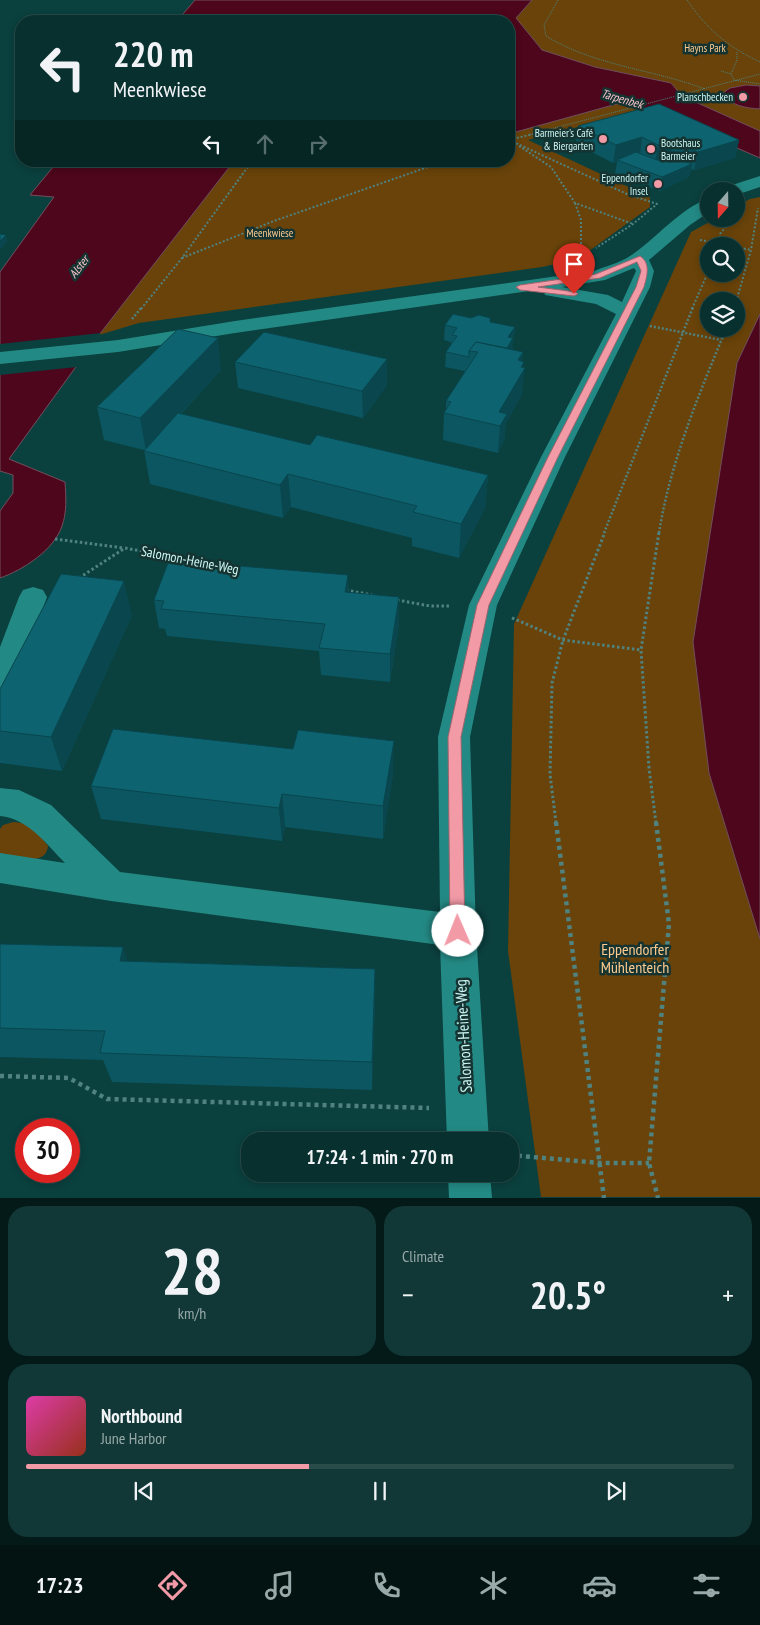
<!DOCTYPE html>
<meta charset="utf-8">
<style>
:root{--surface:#08302e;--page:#113836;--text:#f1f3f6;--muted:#98a9aa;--line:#294b4a;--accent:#f39aa7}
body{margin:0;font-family:"PT Sans Narrow",sans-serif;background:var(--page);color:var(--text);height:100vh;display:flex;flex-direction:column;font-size:19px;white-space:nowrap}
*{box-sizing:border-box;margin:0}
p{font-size:16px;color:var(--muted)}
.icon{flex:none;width:28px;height:28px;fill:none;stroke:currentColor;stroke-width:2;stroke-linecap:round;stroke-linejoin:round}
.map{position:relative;height:1198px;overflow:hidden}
.drawer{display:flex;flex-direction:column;gap:8px;padding:8px;background:#041a19;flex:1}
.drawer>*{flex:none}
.hud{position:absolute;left:15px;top:15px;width:500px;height:152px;border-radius:20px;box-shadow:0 2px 8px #0003,0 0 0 1px var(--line);background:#08302e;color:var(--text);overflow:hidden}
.needle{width:32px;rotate:200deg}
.tools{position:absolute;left:700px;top:182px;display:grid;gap:10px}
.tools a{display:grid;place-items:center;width:45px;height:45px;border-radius:50%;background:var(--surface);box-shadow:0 2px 8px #0003,0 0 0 1px var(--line);font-size:25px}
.speed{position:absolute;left:15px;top:1118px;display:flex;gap:10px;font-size:25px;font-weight:700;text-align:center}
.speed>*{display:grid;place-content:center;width:65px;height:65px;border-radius:50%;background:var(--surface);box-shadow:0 2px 8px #0003,0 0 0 1px var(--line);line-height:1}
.speed .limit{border:8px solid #d22;background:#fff;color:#111}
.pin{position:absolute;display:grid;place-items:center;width:42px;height:42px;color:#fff;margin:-51px -21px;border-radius:50% 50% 50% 0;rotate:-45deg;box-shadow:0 0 5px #0007}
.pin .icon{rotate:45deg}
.me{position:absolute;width:55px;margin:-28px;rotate:359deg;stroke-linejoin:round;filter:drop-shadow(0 0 4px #0008)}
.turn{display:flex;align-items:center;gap:18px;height:105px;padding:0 15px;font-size:22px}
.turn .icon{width:65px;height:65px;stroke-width:2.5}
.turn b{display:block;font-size:35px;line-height:42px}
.lanes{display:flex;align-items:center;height:48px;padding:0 15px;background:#0003;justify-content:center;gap:25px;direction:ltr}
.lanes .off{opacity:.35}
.big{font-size:38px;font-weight:800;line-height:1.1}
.drawer .widget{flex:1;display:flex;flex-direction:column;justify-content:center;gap:8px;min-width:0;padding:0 18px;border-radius:20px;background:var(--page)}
.drawer .dial{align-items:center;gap:0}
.dial b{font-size:65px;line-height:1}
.song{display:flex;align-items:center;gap:15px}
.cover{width:60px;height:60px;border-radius:8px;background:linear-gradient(135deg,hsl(320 70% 55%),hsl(10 70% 35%))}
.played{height:5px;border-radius:2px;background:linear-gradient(90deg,var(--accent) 40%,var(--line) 40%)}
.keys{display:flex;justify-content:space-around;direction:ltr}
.heat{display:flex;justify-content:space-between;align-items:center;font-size:28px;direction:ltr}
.drawer .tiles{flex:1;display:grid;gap:8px;grid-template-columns:1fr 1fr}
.widget:last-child{grid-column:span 2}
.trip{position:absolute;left:241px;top:1132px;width:278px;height:50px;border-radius:20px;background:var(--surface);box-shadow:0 2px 8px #0003,0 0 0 1px var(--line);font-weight:800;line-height:50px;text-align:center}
.tab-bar{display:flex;height:80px;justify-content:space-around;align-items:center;background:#031312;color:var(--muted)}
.tab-bar .icon{width:35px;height:35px}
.tab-bar .current{color:var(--accent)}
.tab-bar b{font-size:22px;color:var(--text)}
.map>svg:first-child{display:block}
.green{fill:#694309;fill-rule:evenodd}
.water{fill:#4d061c;stroke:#734e5d}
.pier{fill:#0a403e}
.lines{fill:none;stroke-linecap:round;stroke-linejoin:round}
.path-far4{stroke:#508280;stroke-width:1;stroke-dasharray:1 1;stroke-linecap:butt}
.path-far3{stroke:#508280;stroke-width:2;stroke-dasharray:2 2;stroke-linecap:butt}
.path-far2{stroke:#508280;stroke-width:2.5;stroke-dasharray:2 2;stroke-linecap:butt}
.path-far1{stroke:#508280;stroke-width:3;stroke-dasharray:2.5 2.5;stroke-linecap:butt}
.path{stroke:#508280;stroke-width:4.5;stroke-dasharray:4 4;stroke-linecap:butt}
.minor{fill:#238984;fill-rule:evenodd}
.wall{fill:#0b5660}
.shaded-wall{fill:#09464e}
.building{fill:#0d6470;stroke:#09464e}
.route{fill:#f39aa7;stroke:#9e646d}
.poi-dot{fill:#f39aa7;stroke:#153331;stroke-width:2}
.labels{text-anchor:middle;stroke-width:5;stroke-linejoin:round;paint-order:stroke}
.far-park-label{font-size:11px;fill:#fdcb90;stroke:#153331}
.far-poi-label{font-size:11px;fill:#ccf7f4;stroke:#153331;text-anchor:end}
.far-water-label{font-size:12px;font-style:italic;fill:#fcc5cc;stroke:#153331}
.street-label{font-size:14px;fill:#ccf7f4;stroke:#153331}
.near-park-label{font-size:16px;fill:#fdcb90;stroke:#153331}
.near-street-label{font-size:16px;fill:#ccf7f4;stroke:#153331}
</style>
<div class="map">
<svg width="760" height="1198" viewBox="0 0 760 1198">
<rect width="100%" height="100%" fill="#0a403e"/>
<g class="green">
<path d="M532 0H760V86L746 85 727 100 740 106 760 109V131L682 96 671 83 595 67 542 50 516 18Z"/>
<path d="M624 102 643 110 528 140 650 197V207L578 259 542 267 139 323 99 335 234 161H509V132L512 133Z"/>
<path d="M760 197V314L737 363 709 773 760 939V1197H541L508 951 514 624 691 232 715 219H736V207L750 199ZM709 246H736V274H709ZM709 301H736V329H709Z"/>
<path d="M13 822C33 823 36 830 48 846 46 868 15 856 0 854V829L3 825Z"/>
</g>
<g class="water">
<path d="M195 0H532L516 18 542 50 595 67 671 83 682 96 760 131V158L654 112 643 110 624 102 512 133 509 132V21H177Z"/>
<path d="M746 85 760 86V109C746 108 730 106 723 93L730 88Z"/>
<path d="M58 161H234L99 335 9 459 65 482C66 497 67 512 62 526 54 550 23 570 0 578V511L13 493V475L0 471V272L54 197 30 195Z"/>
<path d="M760 314V939L709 773 693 642 737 363Z"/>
</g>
<path class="pier" d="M101 333 77 367 0 375V344Z"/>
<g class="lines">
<g class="path-far4">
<path d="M558 0 544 25 546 36C595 66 652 69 705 89"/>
<path d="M687 0C707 29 728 47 760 62"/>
<path d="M718 52 724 43"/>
<path d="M737 52V60L731 74 734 80 760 84"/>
<path d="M721 71 731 74"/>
<path d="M528 135 760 74"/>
</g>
<g class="path-far3">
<path d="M509 140 627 194 657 204 633 224 596 248"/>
<path d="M509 140 533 134"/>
<path d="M519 146 551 167 575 203 633 224"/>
<path d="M575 203 581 220V255"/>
<path d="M700 240 734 246"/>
<path d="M719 246 720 234 732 219"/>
<path d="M736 247 751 250"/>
<path d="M182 258 274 221 445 161"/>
<path d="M736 302 751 250 758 208"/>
<path d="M141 309 182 258 252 161"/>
<path d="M692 309 709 270"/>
</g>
<g class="path-far2">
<path d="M132 319 142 307"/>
<path d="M650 326 721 340"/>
<path d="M604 533 693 307"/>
<path d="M659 533C670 463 699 394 726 329"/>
</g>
<g class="path-far1">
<path d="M55 539 124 548"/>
<path d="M79 578 125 548 242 570"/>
<path d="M346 590 372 595"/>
<path d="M397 600 430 606H451"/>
<path d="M512 618 563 640 641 650"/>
<path d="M556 823 550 774 552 683 563 640 605 532"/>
<path d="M656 823 649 768 641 650 659 532"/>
</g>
<g class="path">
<path d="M556 822 604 1198"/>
<path d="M656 822 669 924 649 1163 658 1198"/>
<path d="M0 1076 69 1078 107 1099 429 1108"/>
<path d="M510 1155 600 1163H649"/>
</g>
<g class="minor">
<path d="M760 176V187L736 195V191H724L726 187Z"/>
<path d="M709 199V212L690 225 649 260 654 271 650 287 565 457 497 605 470 737 476 931 489 1141H447L440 945 111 901 0 883V853L65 863C46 844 29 819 0 816V788L19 790 51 805 120 872 440 912 438 737 469 605 541 457 616 314 596 304 545 295 543 289 235 333 118 352 0 364V352L118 340 235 321 594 271C606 266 620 263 630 256 654 241 682 206 709 199ZM634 268 636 271 622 302 608 295 562 287 605 280Z"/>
<path d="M33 587 43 590 47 597 15 685 11 693 0 696V647L19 597 23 590Z"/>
<path d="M448 1174H490L492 1198H449Z"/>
</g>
</g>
<g class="wall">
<path d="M578 126 739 140 735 158 694 170 691 169 689 177 660 191 615 174 617 162 613 163 576 144Z"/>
<path d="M490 322 515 327 512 350 523 352 522 361 523 367 522 394 506 423 504 441 498 453 443 440 444 413 446 410V401L465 371 445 367 446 352 451 344V342L444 340 445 325Z"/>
<path d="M387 359V385L363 418 238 388 235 362Z"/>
<path d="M221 370 181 414 310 445 488 475 485 508 459 558 412 546V538L291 507 283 518 150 484 144 450 104 440 97 407Z"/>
<path d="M349 592 399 625 390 682 321 675 319 651 167 636 165 629 159 628 154 600Z"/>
<path d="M132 615 62 771 0 763V689Z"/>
<path d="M293 749 393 774 383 839 285 827 282 841 101 819 91 786Z"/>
<path d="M0 944 128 961 375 969V999L372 1090 112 1082 103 1060 0 1057Z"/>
</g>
<g class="shaded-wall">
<path d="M642 137 640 155 617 160V162L613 163 616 145Z"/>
<path d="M739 140 735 158 694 170 698 152Z"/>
<path d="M673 141 670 159 655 163 658 145Z"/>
<path d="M692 164 689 177 660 191 662 177Z"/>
<path d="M6 235 7 242 0 250V241Z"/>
<path d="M515 327 512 353 503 368 508 337Z"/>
<path d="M218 338 221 370 146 451 140 418Z"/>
<path d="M523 352 521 366 524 362 523 371 525 368 522 394 506 423 504 441 498 453 500 426 499 412 518 360Z"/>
<path d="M387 359V385L363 418 362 391Z"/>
<path d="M288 474 291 507 283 518 280 485Z"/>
<path d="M488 475 485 508 459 558 461 524Z"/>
<path d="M348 575 349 603 345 592Z"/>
<path d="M124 581 132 615 62 771 51 737Z"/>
<path d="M399 597V625L390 682V654Z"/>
<path d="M394 741 393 774 383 839V806Z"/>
<path d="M282 794 285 827 282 841 279 808Z"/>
<path d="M123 947 133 978 120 961Z"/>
<path d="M375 969V999L372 1090V1062Z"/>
</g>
<g class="building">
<path d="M659 104 739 140 698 152 673 141 658 145 642 137 616 145 578 126Z"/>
<path d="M636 152 660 161 671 156 692 164 662 177 617 160Z"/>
<path d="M0 234 6 235 0 241Z"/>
<path d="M453 314 471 318 479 315 490 318V322L515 327 508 337 513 338 507 348 476 342 469 351V357L446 352 457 336 452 335 457 328 445 325Z"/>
<path d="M178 329 218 338 140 418 97 407Z"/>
<path d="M264 332 387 359 362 391 235 362Z"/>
<path d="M476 342 523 352 518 360 524 362 521 367 525 368 499 412 507 414 500 426 444 413 451 402 446 401 478 352 469 351Z"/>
<path d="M178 413 310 445 317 435 488 475 461 524 413 512 417 506 288 474 280 485 144 451Z"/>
<path d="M168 563 238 569 239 566 348 575 345 592 399 597 390 654 319 648 325 624 161 609 164 601 154 600Z"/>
<path d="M61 574 124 581 51 737 0 731V689Z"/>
<path d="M113 729 293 749 298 730 394 741 383 806 282 794 279 808 91 786Z"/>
<path d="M0 944 123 947 120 961 375 969 372 1062 100 1053 105 1031 0 1028Z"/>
</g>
<path class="route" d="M640 256C651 263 647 276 644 287L558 457 489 605 461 737 465 931 463 936 458 938 452 936 450 931 448 737 477 605 548 457 636 287 641 271 637 262 600 278 538 287 576 292 578 294 574 296 520 290 516 287 520 285 596 274Z"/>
<g class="poi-dot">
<circle cx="743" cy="97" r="5"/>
<circle cx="603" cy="139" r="5"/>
<circle cx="651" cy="149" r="5"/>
<circle cx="658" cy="184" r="5"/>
</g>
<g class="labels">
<g class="far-park-label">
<text x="705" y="52">Hayns Park</text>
<text x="270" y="237">Meenkwiese</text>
</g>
<g class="far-poi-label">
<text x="733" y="101">Planschbecken</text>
<text x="593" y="137">Barmeier's Café<tspan x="593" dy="13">&amp; Biergarten</tspan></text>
<text x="661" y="147" text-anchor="start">Bootshaus<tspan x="661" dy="13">Barmeier</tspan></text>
<text x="648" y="182">Eppendorfer<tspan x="648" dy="13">Insel</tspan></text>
</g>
<g class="far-water-label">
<text transform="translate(622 99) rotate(16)" y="4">Tarpenbek</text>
<text transform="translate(79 267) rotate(-53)" y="4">Alster</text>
</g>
<g class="street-label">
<text transform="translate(190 560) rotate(11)" y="5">Salomon-Heine-Weg</text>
</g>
<g class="near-park-label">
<text x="635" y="955">Eppendorfer<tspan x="635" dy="18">Mühlenteich</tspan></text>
</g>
<g class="near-street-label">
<text transform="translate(463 1036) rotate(-93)" y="6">Salomon-Heine-Weg</text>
</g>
</g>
</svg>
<div class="tools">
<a><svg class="needle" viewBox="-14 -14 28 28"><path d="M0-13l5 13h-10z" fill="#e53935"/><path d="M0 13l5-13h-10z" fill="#98a9aa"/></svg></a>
<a><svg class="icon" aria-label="search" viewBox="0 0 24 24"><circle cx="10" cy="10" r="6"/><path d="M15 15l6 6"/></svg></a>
<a><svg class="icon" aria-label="layers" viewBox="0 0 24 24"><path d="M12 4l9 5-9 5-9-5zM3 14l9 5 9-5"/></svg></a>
</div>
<div class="speed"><div class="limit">30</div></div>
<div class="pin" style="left:574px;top:294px;background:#d93025"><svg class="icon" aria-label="arrive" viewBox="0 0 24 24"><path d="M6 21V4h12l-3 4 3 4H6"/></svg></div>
<svg class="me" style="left:458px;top:931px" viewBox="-20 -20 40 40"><circle r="19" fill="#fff"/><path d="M0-13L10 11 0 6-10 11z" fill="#f39aa7"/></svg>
<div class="trip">17:24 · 1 min · 270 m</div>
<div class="hud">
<div class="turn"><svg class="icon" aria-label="left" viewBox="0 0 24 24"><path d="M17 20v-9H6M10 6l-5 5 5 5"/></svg><div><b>220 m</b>Meenkwiese</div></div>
<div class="lanes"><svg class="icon" aria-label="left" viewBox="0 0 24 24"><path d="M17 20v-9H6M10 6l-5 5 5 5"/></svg><svg class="icon off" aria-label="ahead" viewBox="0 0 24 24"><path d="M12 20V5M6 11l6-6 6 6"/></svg><svg class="icon off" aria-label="right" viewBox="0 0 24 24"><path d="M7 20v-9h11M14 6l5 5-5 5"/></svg></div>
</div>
</div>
<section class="drawer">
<div class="tiles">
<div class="widget dial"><b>28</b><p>km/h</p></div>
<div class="widget"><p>Climate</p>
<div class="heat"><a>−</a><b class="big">20.5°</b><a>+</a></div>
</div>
<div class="widget">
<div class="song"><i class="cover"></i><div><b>Northbound</b><p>June Harbor</p></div></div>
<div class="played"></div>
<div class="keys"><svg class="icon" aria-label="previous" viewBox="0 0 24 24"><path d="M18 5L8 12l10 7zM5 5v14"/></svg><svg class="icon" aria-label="pause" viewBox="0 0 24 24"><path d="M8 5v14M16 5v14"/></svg><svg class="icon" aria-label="next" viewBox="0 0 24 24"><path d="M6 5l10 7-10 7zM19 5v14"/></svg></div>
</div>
</div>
</section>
<nav class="tab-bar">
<b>17:23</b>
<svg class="icon current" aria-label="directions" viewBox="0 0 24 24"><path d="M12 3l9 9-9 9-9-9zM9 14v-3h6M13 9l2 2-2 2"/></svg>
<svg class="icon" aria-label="music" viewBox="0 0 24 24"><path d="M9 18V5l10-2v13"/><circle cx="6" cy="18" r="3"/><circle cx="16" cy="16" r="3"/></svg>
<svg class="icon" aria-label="phone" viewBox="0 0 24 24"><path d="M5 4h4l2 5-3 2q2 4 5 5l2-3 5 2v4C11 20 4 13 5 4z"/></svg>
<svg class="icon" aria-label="climate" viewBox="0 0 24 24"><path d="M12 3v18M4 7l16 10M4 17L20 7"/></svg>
<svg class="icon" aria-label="car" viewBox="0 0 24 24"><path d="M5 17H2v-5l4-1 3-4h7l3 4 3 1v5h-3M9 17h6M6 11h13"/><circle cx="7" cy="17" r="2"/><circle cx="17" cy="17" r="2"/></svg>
<svg class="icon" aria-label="filters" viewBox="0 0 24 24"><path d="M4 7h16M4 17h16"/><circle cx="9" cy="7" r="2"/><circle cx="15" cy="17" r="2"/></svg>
</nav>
